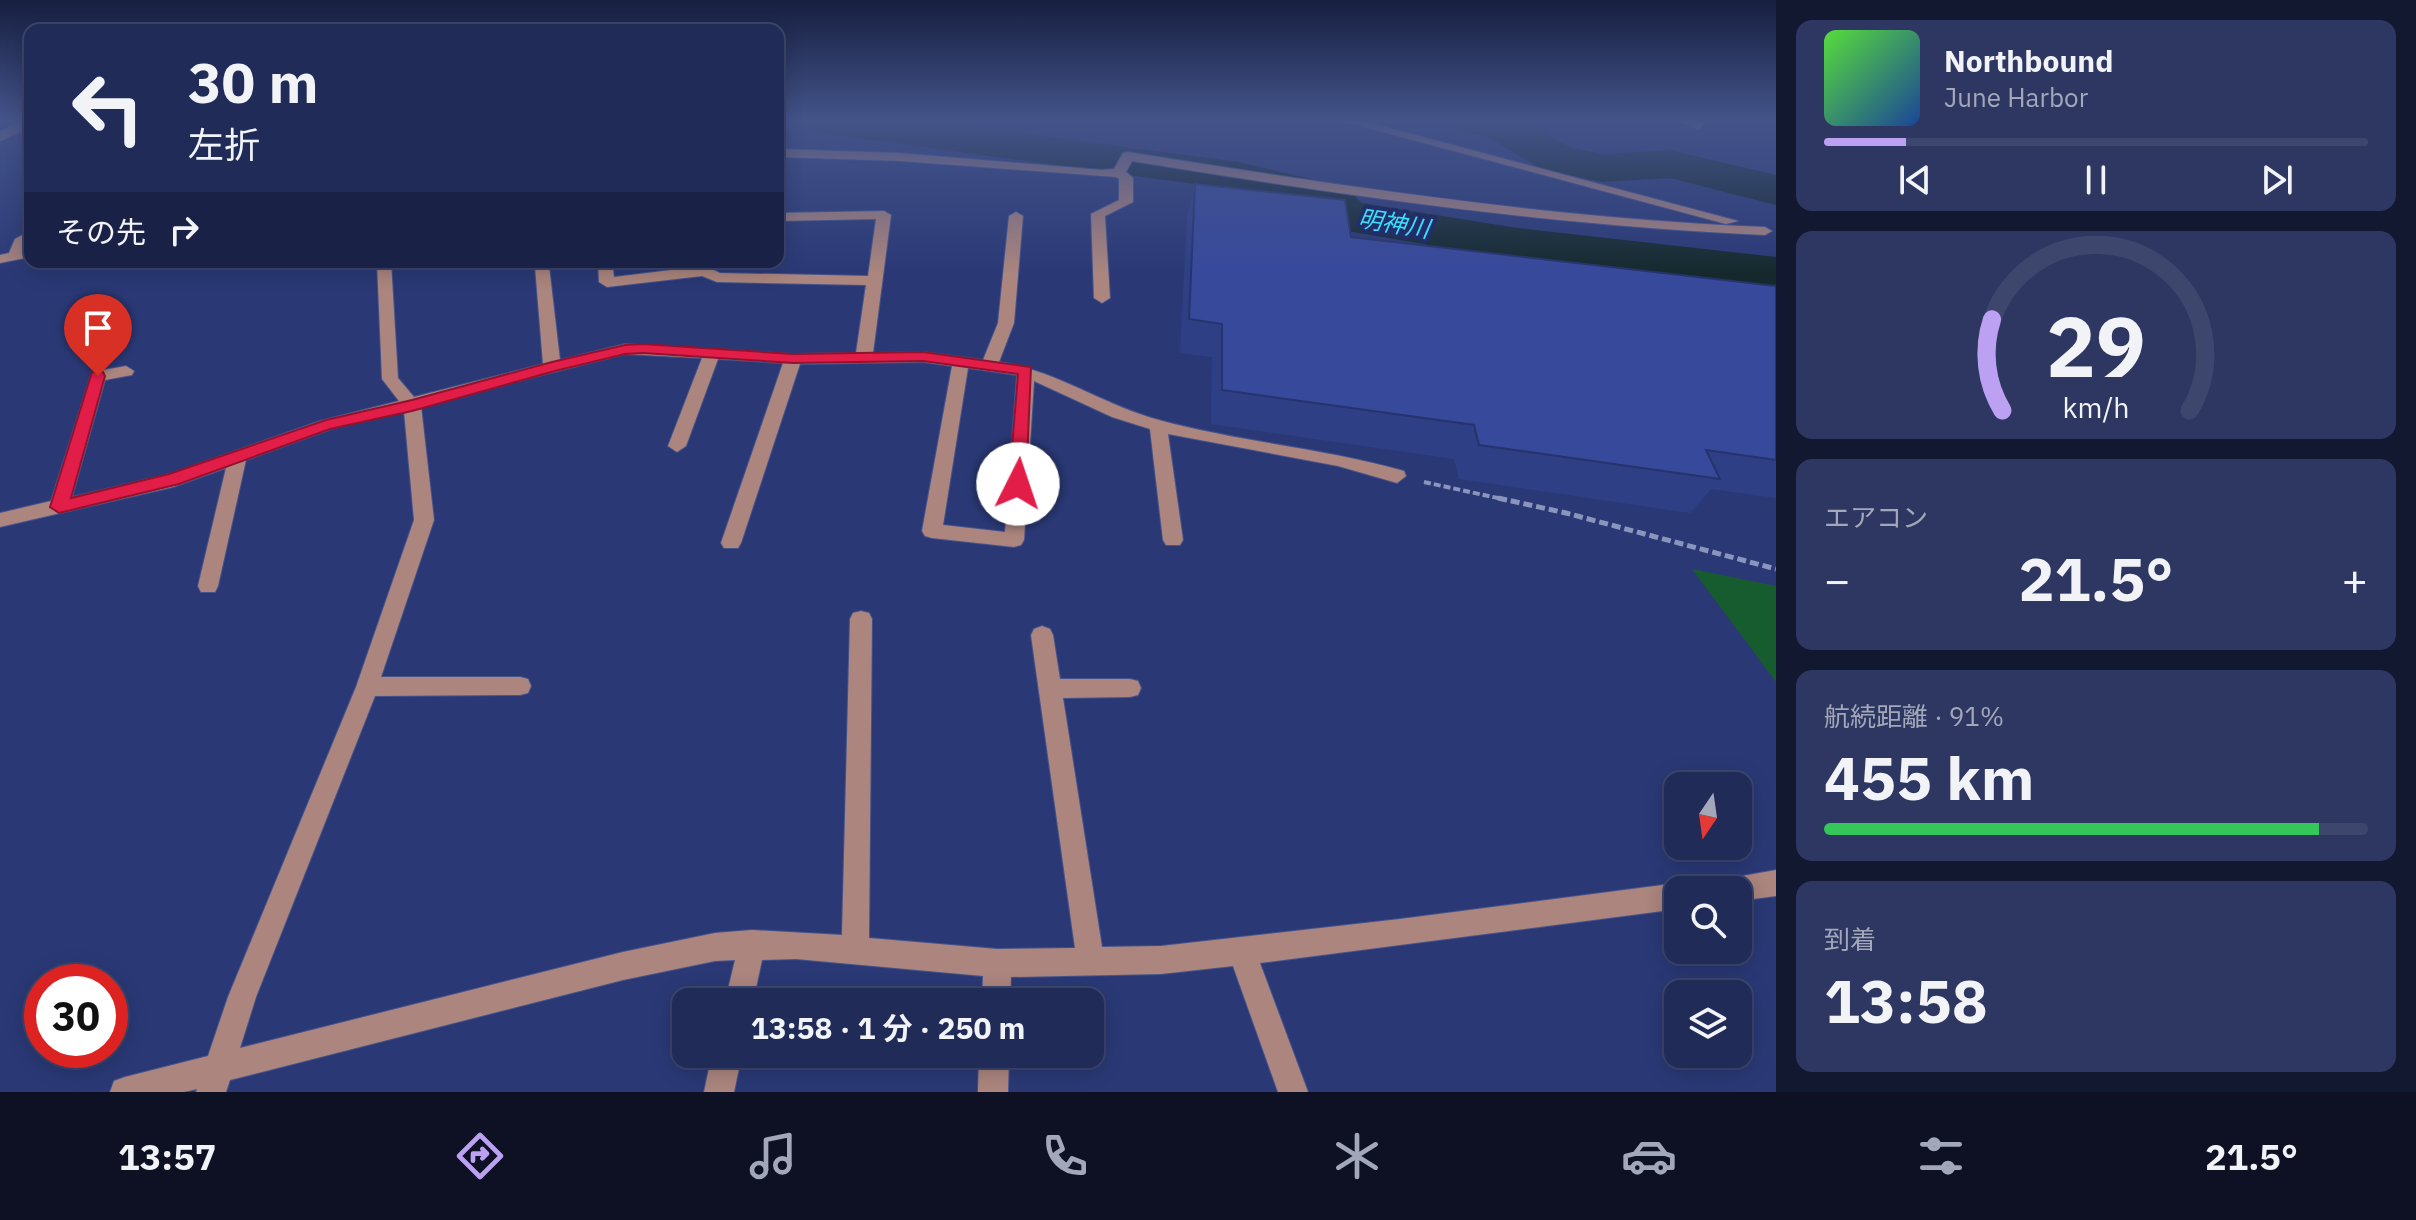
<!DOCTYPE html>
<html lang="ja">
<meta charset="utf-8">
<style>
:root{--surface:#202b58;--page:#2d3761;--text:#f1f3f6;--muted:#a2a7ba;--line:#3d476e;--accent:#bca0f2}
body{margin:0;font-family:"IBM Plex Sans","Noto Sans JP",sans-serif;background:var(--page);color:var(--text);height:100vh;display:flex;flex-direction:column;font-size:30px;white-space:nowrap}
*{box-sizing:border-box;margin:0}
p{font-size:26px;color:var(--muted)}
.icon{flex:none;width:44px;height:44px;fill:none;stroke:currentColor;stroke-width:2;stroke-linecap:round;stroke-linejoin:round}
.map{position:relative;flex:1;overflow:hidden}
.side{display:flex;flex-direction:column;gap:20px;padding:20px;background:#121830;width:640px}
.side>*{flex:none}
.hud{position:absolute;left:24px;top:24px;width:760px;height:244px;border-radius:16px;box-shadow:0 4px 20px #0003,0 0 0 2px var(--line);background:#202b58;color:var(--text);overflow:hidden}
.needle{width:52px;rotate:193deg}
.buttons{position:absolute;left:1664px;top:772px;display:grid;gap:16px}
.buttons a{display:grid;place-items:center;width:88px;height:88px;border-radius:16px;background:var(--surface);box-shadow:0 4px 20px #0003,0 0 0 2px var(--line);font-size:40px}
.speed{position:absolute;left:24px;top:964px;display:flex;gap:16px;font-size:40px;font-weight:700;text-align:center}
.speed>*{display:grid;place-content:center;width:104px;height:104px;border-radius:50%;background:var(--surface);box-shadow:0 4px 20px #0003,0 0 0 2px var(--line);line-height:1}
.speed .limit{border:12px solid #d22;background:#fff;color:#111}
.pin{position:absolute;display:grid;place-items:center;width:68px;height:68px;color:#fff;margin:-82px -34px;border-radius:50% 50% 50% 0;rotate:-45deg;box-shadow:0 0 8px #0007}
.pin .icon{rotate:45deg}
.me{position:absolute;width:88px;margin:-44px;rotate:4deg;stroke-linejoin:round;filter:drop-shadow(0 0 6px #0008)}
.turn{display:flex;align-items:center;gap:28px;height:168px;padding:0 32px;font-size:36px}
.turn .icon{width:104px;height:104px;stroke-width:2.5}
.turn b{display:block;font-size:56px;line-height:68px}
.then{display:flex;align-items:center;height:76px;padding:0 32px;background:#0003;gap:16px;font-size:30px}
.big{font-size:60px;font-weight:700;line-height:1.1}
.side .widget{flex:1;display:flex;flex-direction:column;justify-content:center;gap:12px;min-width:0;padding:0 28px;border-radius:16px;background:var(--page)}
.side .dial{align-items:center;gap:0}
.dial svg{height:208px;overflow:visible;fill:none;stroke:var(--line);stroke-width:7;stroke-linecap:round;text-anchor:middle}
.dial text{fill:var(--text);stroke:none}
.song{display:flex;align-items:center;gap:24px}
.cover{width:96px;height:96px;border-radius:12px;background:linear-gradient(135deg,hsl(110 70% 55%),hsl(220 70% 35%))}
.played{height:8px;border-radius:4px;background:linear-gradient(90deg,var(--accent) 15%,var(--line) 15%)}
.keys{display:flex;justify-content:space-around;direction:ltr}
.heat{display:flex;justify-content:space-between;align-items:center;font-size:44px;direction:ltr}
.charge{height:12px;border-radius:6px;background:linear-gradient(90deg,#34c759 91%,var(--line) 0)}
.trip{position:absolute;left:672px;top:988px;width:432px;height:80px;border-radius:16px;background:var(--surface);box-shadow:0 4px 20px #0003,0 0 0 2px var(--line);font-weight:700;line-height:80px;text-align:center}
.tab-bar{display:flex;height:128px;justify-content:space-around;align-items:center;background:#0d1123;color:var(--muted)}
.tab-bar .icon{width:56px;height:56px}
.tab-bar .on{color:var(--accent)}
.tab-bar b{font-size:36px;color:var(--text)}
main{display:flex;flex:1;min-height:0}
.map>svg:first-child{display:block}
.green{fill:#165c2e}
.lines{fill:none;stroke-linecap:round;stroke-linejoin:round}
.river{fill:#15292d;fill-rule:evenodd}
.minor-casing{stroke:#46548b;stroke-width:2}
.path-far1{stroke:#8a95bd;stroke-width:4;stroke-dasharray:7 3;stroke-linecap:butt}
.path{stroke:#8a95bd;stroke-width:5;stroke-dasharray:9 4;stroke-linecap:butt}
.minor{fill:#ab857e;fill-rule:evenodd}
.wall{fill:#2f3f85}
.building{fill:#37499b;stroke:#26336c;stroke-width:2}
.route{fill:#e11d48;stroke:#92132f;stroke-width:2}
.labels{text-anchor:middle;stroke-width:8;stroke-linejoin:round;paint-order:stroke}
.far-water-label{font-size:24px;font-style:italic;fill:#3cdff8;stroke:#212e6a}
</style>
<main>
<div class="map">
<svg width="1776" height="1092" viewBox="0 0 1776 1092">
<rect width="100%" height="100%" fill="#2a3976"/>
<path class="green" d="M1692 569 1776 586V682Z"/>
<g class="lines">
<g class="river">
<path d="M807 121H931L1238 162 1311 179 1328 190 1354 196 1362 203 1517 228 1776 257V289L1517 260 1347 231 1329 227 1318 218 1294 210 1277 200 1238 190 829 134 813 130Z"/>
<path d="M1453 121H1525L1570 147 1602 154 1670 150 1776 175V205L1670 178 1602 182 1555 172 1539 168 1490 138 1459 130Z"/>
</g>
<g class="minor-casing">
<g id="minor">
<path d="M30 121V128L0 141V132L15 123Z"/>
<path d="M1342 121H1363L1738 221 1726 224Z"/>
<path d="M1680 121H1707L1699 129Z"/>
<path d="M778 149 900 153 1102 170 1114 169 1123 153 1128 152C1339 186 1551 218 1765 227L1772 231 1765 235C1553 226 1341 195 1132 161L1126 172 1133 178V202L1105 216 1110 298 1102 303 1094 298 1091 214 1119 200V179L1116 177 900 161 778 157Z"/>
<path d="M884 211 891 215 873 353 923 352 983 360 998 323 1009 216 1016 212 1023 216 1014 323 999 362C1056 370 1103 405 1159 420 1239 442 1323 448 1404 471L1406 476 1397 483 1338 466 1168 434 1183 540 1180 545H1166L1163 540 1150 429 1112 417 1034 381 1024 540 1021 545 1014 547 932 538 925 536 922 531 952 366 923 362 800 364 741 543 738 548H724L721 543 783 363 718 359 686 446 677 452 668 446 702 358 625 354 421 406 434 520 381 677H520L528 679 531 686 528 693 520 695 375 696 256 997 240 1048 623 952 715 933 752 930 842 935 850 619 853 613 861 611 869 613 872 619 869 938 997 949 1075 948 1031 635 1034 629 1042 626 1050 629 1053 635 1060 679H1130L1138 681 1141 688 1138 695 1130 697 1063 698 1102 947 1161 946 1400 919 1678 883 1689 890H1678V909L1260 963 1308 1092H1278L1233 966 1161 974 1011 977 1010 1002H982L983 976 796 959 762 960 753 1002H725L735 960 715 961 623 980 230 1080 226 1092H196L197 1089 184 1092H110L114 1081 125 1077 208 1056 228 997 356 687 414 520 404 411 331 429 246 460 218 586 215 592H201L198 586 226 468 173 487 0 527V513L51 501 92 372 126 366 134 371 132 375 105 380 72 497 170 474 320 421 399 401 382 379 377 262H391L398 378 414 397 543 364 535 266 540 262 549 266 560 360 625 344 793 354 856 353 866 285 717 282 702 276 607 287 599 282 598 262H612L614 277 696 267V262H710L711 269 720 273 868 276 876 219 778 221V213ZM968 368 1017 375 1005 532 943 525Z"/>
<path d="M30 231V242L25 250 30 249V257L0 263V255L9 253 15 239Z"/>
<path d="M1776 870V896L1738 901V890H1710L1714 881Z"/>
<path d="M712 1054H742L734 1092H704Z"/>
<path d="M979 1054H1009L1008 1092H978Z"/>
</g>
</g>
<path class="path-far1" d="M1424 482 1507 500"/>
<path class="path" d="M1498 498 1566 513 1776 569"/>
<use href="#minor" class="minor"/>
</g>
<path class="wall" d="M1195 184 1351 237 1776 286V498L1711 489 1690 513 1459 479 1454 459 1211 424 1212 357 1180 353 1187 216Z"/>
<path class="building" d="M1195 184 1345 200 1351 237 1776 286V460L1706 450 1720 479 1479 445 1474 425 1222 390V324L1189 319Z"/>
<linearGradient id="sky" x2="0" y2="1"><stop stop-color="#171f41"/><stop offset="0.44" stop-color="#44548a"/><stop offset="1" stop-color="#44548a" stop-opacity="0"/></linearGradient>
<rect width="1776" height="274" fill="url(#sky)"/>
<path class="route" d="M643 344 793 354 923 352 1031 367 1026 484 1018 490 1009 484 1018 374 923 361 793 363 643 353 625 354 555 371 412 411 330 429 179 484 59 513 50 507 92 372H103L105 376 71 498 169 474 326 420 412 400 552 362 625 345Z"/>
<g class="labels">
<g class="far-water-label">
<text transform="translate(1394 224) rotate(9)" y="8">明神川</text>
</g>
</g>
</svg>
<div class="buttons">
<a><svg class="needle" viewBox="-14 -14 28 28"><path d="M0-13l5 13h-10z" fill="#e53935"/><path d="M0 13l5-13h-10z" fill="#a2a7ba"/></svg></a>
<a><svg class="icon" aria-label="search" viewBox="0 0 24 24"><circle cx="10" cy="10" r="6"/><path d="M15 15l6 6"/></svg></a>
<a><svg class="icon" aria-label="layers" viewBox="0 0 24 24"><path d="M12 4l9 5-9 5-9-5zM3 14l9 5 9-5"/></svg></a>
</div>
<div class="speed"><div class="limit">30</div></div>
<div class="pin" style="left:98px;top:376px;background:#d93025"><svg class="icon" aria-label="arrive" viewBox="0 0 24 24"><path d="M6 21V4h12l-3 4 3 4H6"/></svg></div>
<svg class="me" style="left:1018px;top:484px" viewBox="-20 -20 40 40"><circle r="19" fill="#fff"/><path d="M0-13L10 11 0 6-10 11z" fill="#e11d48"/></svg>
<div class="trip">13:58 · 1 分 · 250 m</div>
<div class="hud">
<div class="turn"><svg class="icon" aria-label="left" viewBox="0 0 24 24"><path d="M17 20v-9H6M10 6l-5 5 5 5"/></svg><div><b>30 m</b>左折</div></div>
<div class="then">その先<svg class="icon" aria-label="right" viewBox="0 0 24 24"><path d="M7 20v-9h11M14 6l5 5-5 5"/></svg></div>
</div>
</div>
<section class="side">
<div class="widget">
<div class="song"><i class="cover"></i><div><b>Northbound</b><p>June Harbor</p></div></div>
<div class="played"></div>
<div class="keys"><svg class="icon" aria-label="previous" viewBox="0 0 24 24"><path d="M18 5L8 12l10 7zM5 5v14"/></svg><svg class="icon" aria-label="pause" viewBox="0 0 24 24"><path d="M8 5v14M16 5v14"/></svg><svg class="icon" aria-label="next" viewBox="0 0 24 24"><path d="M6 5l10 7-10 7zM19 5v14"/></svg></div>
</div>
<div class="widget dial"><svg viewBox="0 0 100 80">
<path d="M14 69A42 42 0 1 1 86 69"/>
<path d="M14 69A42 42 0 0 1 10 34" stroke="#bca0f2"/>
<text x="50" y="56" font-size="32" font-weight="700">29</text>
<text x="50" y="72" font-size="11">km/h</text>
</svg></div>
<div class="widget"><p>エアコン</p>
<div class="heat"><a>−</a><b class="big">21.5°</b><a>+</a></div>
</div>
<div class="widget"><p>航続距離 · 91%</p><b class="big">455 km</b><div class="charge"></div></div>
<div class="widget"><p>到着</p><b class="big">13:58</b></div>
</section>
</main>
<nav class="tab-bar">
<b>13:57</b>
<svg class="icon on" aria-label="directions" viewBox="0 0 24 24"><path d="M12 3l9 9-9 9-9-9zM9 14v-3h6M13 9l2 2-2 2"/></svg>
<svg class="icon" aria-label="music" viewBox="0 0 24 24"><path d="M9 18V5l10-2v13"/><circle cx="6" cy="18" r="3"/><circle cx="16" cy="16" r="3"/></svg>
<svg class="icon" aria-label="phone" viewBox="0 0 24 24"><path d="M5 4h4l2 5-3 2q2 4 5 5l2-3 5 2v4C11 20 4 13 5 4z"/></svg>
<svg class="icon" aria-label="climate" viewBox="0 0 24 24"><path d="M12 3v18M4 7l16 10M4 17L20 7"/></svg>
<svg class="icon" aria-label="car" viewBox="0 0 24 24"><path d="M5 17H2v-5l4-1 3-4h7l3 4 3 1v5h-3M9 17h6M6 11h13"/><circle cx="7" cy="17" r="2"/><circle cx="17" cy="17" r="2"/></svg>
<svg class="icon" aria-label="filters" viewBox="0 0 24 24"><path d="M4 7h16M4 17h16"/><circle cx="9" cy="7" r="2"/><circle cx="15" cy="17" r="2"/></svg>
<b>21.5°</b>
</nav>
